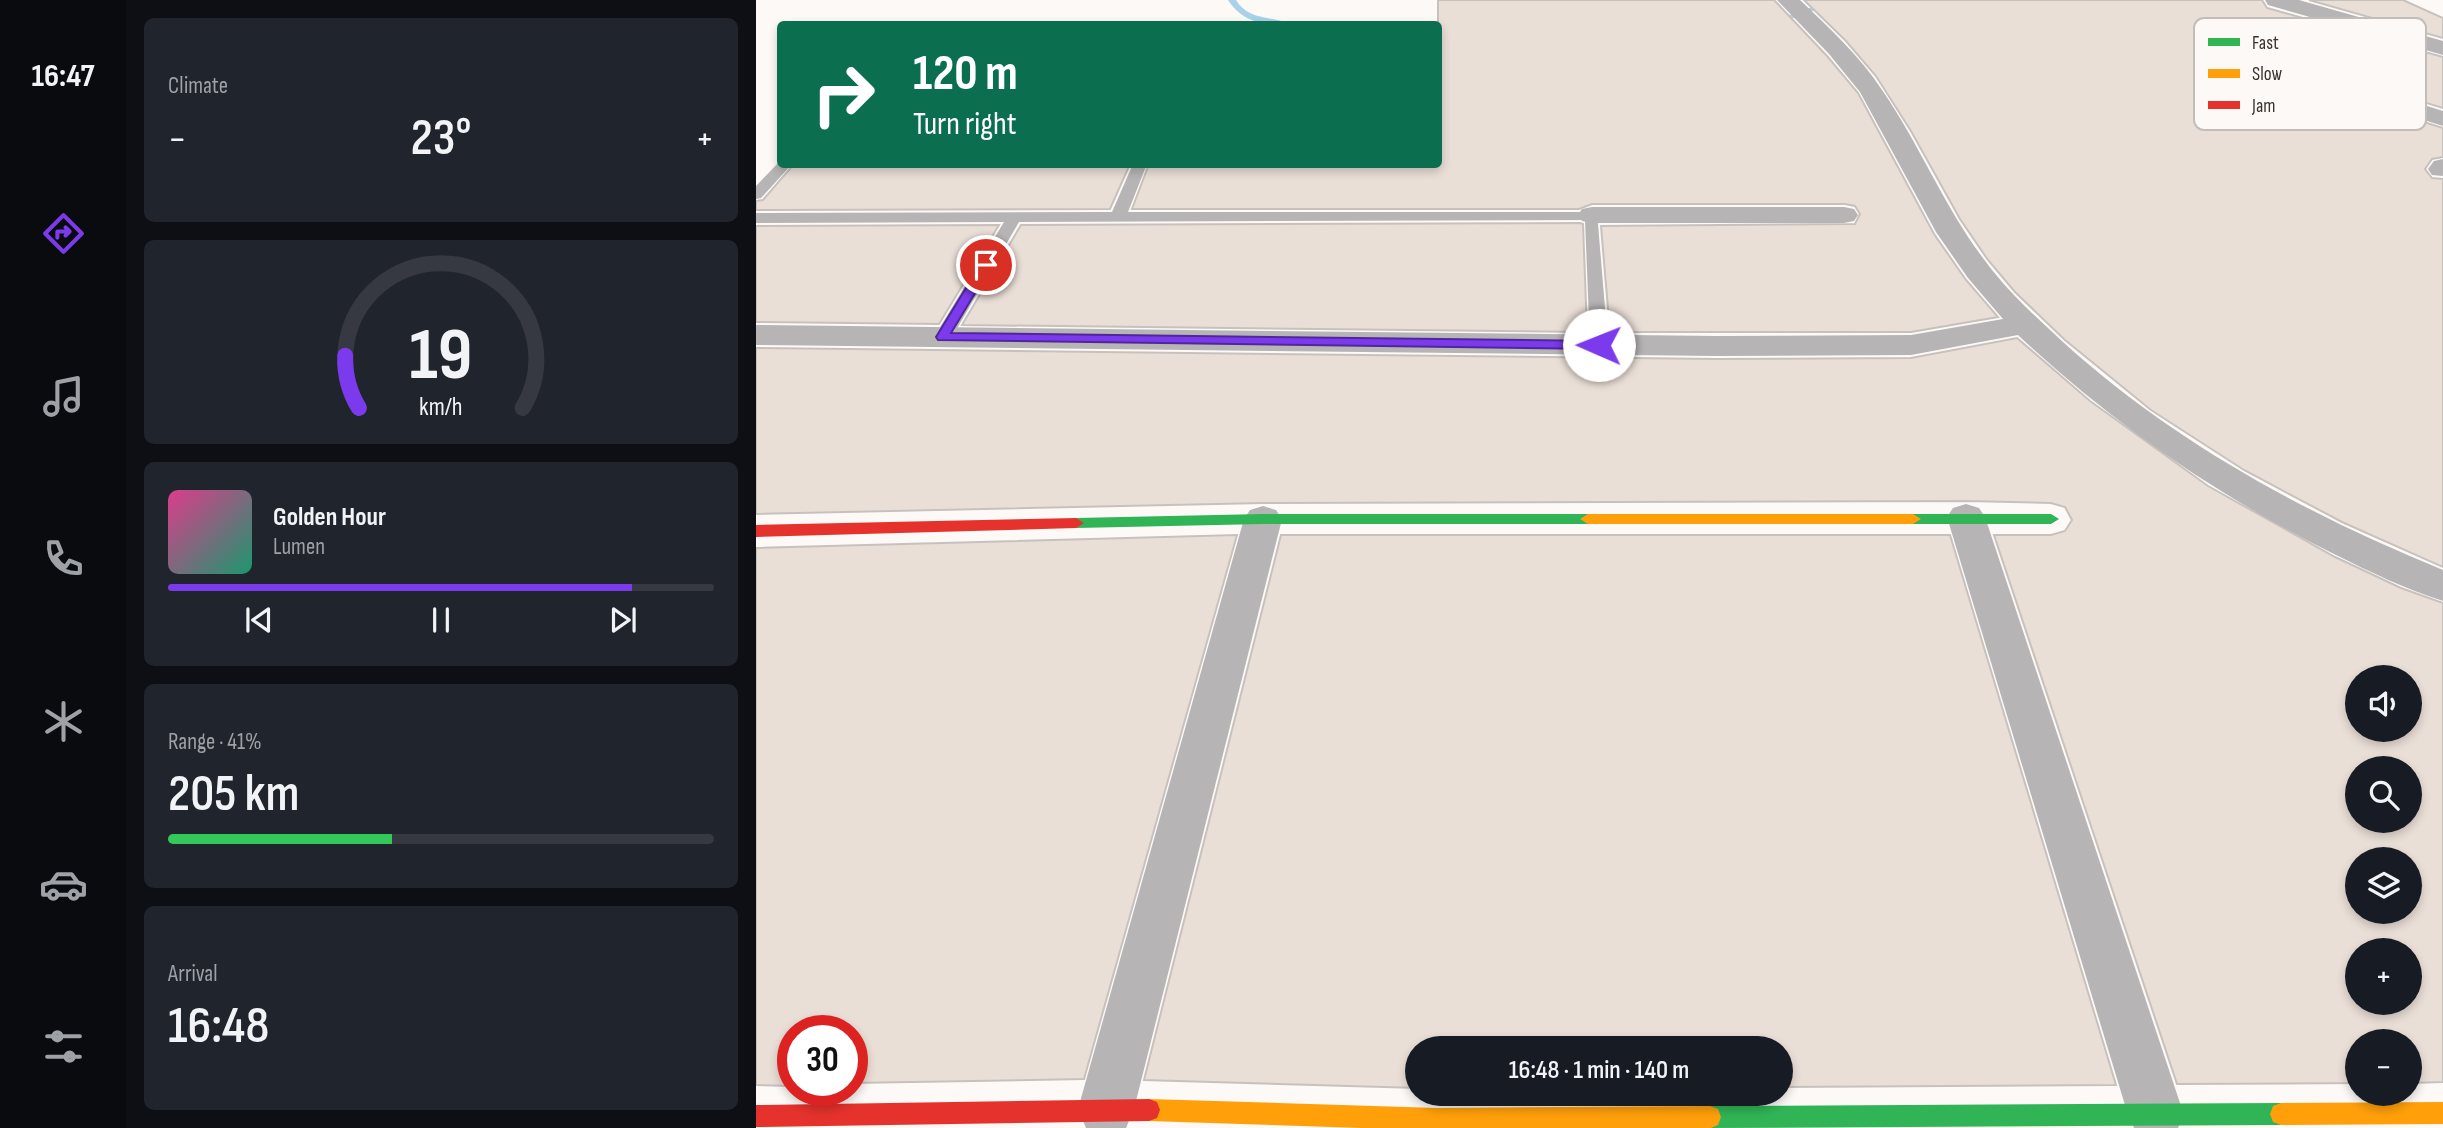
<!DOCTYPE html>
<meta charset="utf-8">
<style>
:root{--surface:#171b24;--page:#20242c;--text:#f1f3f6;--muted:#9ea1a6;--line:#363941;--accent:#7c3aed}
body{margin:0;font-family:"Sofia Sans Condensed",sans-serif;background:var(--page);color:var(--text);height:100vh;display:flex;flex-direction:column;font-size:26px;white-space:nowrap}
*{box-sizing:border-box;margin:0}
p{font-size:23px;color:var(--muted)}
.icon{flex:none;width:38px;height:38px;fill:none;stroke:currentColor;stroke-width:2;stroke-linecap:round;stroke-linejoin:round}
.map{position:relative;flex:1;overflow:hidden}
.panel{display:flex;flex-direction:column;gap:18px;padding:18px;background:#0d0f14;width:630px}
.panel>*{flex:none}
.hud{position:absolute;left:21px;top:21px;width:665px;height:147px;border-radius:7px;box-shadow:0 4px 10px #0003;background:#0b6e4f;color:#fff;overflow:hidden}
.fabs{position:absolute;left:1589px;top:665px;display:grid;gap:14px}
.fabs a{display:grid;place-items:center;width:77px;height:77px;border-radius:50%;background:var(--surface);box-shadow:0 4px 10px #0003;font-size:35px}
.speed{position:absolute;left:21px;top:1015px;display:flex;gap:14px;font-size:35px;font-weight:700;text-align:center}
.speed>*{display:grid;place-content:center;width:91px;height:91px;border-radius:50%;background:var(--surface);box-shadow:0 4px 10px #0003;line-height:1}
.speed .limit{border:10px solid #d22;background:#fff;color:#111}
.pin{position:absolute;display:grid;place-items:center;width:60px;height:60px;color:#fff;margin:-30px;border:4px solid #fff;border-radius:50%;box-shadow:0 2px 7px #0007}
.me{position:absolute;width:77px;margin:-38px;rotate:271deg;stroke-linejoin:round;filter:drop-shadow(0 0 5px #0008)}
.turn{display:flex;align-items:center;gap:24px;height:147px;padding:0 21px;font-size:32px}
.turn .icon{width:91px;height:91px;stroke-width:2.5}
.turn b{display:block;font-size:49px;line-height:60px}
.big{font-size:52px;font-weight:600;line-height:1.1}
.panel .tile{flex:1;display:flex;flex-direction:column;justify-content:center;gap:10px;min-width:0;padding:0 24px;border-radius:10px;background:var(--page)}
.panel .dial{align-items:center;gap:0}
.dial svg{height:182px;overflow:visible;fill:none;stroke:var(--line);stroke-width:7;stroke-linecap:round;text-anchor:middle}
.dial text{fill:var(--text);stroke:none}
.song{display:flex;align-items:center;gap:21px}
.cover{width:84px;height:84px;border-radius:10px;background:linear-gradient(135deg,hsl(330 70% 55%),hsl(160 70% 35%))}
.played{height:7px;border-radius:4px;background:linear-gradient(90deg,var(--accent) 85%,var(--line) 85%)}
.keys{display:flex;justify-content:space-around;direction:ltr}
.heat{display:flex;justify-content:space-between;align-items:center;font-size:38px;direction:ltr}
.charge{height:10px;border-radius:5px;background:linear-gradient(90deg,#34c759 41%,var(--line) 0)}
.trip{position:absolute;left:649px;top:1036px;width:388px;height:70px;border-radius:35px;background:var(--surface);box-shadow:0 4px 10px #0003;font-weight:600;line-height:70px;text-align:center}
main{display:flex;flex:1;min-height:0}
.tab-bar{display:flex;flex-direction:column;width:126px;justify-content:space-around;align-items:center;background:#090b0e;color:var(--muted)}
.tab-bar .icon{width:49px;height:49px}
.tab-bar .active{color:var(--accent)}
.tab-bar b{font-size:32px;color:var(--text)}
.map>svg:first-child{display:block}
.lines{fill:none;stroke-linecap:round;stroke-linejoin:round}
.stream{fill:#a9d1e8;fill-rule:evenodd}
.building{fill:#eadfd7;stroke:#c7c1be;stroke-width:2;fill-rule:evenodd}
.lane{fill:#b7b4b6;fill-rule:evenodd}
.street{fill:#b7b4b6;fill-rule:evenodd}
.fast{fill:#30b455;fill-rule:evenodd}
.slow{fill:#ff9f0a;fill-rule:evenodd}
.jam{fill:#e5322d;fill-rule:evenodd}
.route{fill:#7c3aed;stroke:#51269a;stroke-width:2}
.key{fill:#fdf9f6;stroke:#c3bdb9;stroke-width:2}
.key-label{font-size:19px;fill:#3b322c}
</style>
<main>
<nav class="tab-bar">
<b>16:47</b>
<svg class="icon active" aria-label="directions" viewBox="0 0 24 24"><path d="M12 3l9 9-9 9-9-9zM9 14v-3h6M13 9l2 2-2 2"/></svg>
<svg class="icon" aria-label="music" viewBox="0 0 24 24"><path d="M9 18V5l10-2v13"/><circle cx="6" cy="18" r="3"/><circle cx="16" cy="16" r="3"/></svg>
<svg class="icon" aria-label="phone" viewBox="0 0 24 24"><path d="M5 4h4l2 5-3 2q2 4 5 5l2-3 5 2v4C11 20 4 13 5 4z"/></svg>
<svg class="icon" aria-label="climate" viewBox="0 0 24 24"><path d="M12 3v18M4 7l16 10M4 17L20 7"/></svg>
<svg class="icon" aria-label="car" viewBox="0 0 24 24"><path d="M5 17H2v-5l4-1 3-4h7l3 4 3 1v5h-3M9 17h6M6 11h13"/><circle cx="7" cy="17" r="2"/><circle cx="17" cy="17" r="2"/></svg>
<svg class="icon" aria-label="filters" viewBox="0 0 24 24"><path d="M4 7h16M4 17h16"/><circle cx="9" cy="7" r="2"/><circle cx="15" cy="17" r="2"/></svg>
</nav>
<section class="panel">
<div class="tile"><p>Climate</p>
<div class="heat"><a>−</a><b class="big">23°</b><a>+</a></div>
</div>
<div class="tile dial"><svg viewBox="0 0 100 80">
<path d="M14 69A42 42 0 1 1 86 69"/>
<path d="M14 69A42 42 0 0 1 8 46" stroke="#7c3aed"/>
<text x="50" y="56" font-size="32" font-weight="700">19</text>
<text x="50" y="72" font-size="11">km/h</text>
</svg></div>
<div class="tile">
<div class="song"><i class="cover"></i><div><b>Golden Hour</b><p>Lumen</p></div></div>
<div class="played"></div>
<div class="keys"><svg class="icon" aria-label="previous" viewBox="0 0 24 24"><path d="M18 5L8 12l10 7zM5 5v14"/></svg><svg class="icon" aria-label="pause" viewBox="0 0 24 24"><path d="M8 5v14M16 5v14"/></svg><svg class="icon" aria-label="next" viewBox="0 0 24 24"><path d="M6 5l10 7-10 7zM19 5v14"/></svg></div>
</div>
<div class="tile"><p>Range · 41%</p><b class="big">205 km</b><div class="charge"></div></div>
<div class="tile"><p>Arrival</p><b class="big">16:48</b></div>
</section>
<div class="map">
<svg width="1687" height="1128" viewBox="0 0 1687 1128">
<rect width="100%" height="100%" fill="#fcf9f7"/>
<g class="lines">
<g class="stream">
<path d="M472 0H480C493 21 514 15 533 24 509 26 486 22 472 0Z"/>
<path d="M1076 0H1088L1018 25 1011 23Z"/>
</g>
</g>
<g class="building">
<path d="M682 0H1018L1071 56 1102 93 1178 234 1210 280 1242 317 1155 332H854L845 226 1099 224 1104 214 1099 206 1089 204H836L823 209H376L393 164H682Z"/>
<path d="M1048 0H1506L1511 8 1687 57V108L1551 66 1541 67 1535 75 1541 82 1687 128V157L1676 159 1669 169 1676 178 1687 179V567L1586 522 1488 470 1395 410 1309 340 1259 292 1232 260 1204 219 1155 131 1120 76 1090 41Z"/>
<path d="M1553 0H1647L1687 18V38Z"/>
<path d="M38 164H374L354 209 0 210V201L7 200Z"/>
<path d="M824 223 827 224 831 332 206 325 265 225Z"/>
<path d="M243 225 183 324 0 322V226Z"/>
<path d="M1261 338 1334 401 1452 486 1579 557 1645 588 1687 603V1082L1654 1083V1041H1601V1083L1421 1084 1238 535H1295L1309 531 1316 520 1309 507 1295 503 1211 501 507 503 0 514V348L960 359 1155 358ZM1601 677H1654V730H1601ZM1601 768H1654V821H1601ZM1601 859H1654V912H1601ZM1601 950H1654V1003H1601Z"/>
<path d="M481 535 328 1079 96 1083V1031H37V1086L0 1085V548Z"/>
<path d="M525 535H1194L1360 1085 1026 1087V1048H662V1088L388 1080Z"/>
</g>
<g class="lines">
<g class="lane">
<path d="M24 161V164H36L5 198 0 199V186Z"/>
<path d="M377 164H391L372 212H841L852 344 843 349 834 344 829 220 263 222 196 337 187 342 178 337 248 222 0 223V213L356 212Z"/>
</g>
<g class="street">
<path d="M1021 0H1044C1073 28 1104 56 1126 90 1164 145 1189 209 1230 262 1252 292 1280 317 1307 342 1417 442 1550 514 1687 570V601C1650 589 1614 572 1580 555 1463 497 1357 424 1262 335L1155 355 960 356 0 345V325L960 336 1155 335 1247 319 1212 278 1180 232 1104 92 1073 54Z"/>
<path d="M1509 0H1543L1687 41V55L1512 5Z"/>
<path d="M1550 68 1687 111V126L1542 80 1538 75 1542 70Z"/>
<path d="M1687 159V176L1676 175 1672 169 1678 161Z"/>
<path d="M836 207H1088L1098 209 1102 215 1098 221 1088 223H836L826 221 822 215 826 209Z"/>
<path d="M1210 504 1223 508 1229 517 1428 1115 1422 1128H1378L1372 1115 1191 517 1197 508Z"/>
<path d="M507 506 520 510 526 519 378 1109 370 1128H330L322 1109 488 519 494 510Z"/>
</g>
<g class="fast">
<path d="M507 514H832L840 519 832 524H507L320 528 312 523 320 518Z"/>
<path d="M1157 514H1295L1303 519 1295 524H1157L1149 519Z"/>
<path d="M1525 1103 1533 1106 1536 1114 1533 1122 1525 1125 953 1128 946 1125 943 1117 946 1109 954 1106Z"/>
</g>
<g class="slow">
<path d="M832 514H1157L1165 519 1157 524H832L824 519Z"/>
<path d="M393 1099 681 1108 954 1106 962 1109 965 1117 962 1125 955 1128H606L393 1121 385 1118 382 1110 385 1102Z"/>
<path d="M1687 1102V1124L1525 1125 1517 1122 1514 1114 1517 1106 1525 1103Z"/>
</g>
<g class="jam">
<path d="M320 518 328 523 320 528 0 537V525Z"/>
<path d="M393 1099 401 1102 404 1110 401 1118 393 1121 0 1127V1105Z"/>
</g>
</g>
<path class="route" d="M230 261 236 265 195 333 843 341 850 345 843 349 182 340 180 337 224 265Z"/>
<rect x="1438" y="18" width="232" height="112" rx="10" class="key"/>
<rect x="1452" y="38" width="32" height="8" fill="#30b455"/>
<rect x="1452" y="69" width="32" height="9" fill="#ff9f0a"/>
<rect x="1452" y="101" width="32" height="8" fill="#e5322d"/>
<g class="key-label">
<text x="1496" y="49">Fast</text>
<text x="1496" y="80">Slow</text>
<text x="1496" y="112">Jam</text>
</g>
</svg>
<div class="fabs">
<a><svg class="icon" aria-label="sound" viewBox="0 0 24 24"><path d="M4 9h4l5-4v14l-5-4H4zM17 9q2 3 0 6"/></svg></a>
<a><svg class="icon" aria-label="search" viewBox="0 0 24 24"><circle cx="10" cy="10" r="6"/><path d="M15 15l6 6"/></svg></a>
<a><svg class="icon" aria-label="layers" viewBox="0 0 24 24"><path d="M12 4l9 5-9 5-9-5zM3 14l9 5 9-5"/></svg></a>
<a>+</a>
<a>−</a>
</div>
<div class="speed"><div class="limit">30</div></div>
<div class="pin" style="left:230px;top:265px;background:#d93025"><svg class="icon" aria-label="arrive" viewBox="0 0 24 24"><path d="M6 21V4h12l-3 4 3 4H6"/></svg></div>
<svg class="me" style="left:843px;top:345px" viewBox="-20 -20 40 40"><circle r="19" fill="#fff"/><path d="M0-13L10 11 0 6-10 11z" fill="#7c3aed"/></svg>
<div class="trip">16:48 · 1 min · 140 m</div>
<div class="hud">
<div class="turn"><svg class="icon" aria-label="right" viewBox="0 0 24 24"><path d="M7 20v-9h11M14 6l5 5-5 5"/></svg><div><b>120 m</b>Turn right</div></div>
</div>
</div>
</main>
